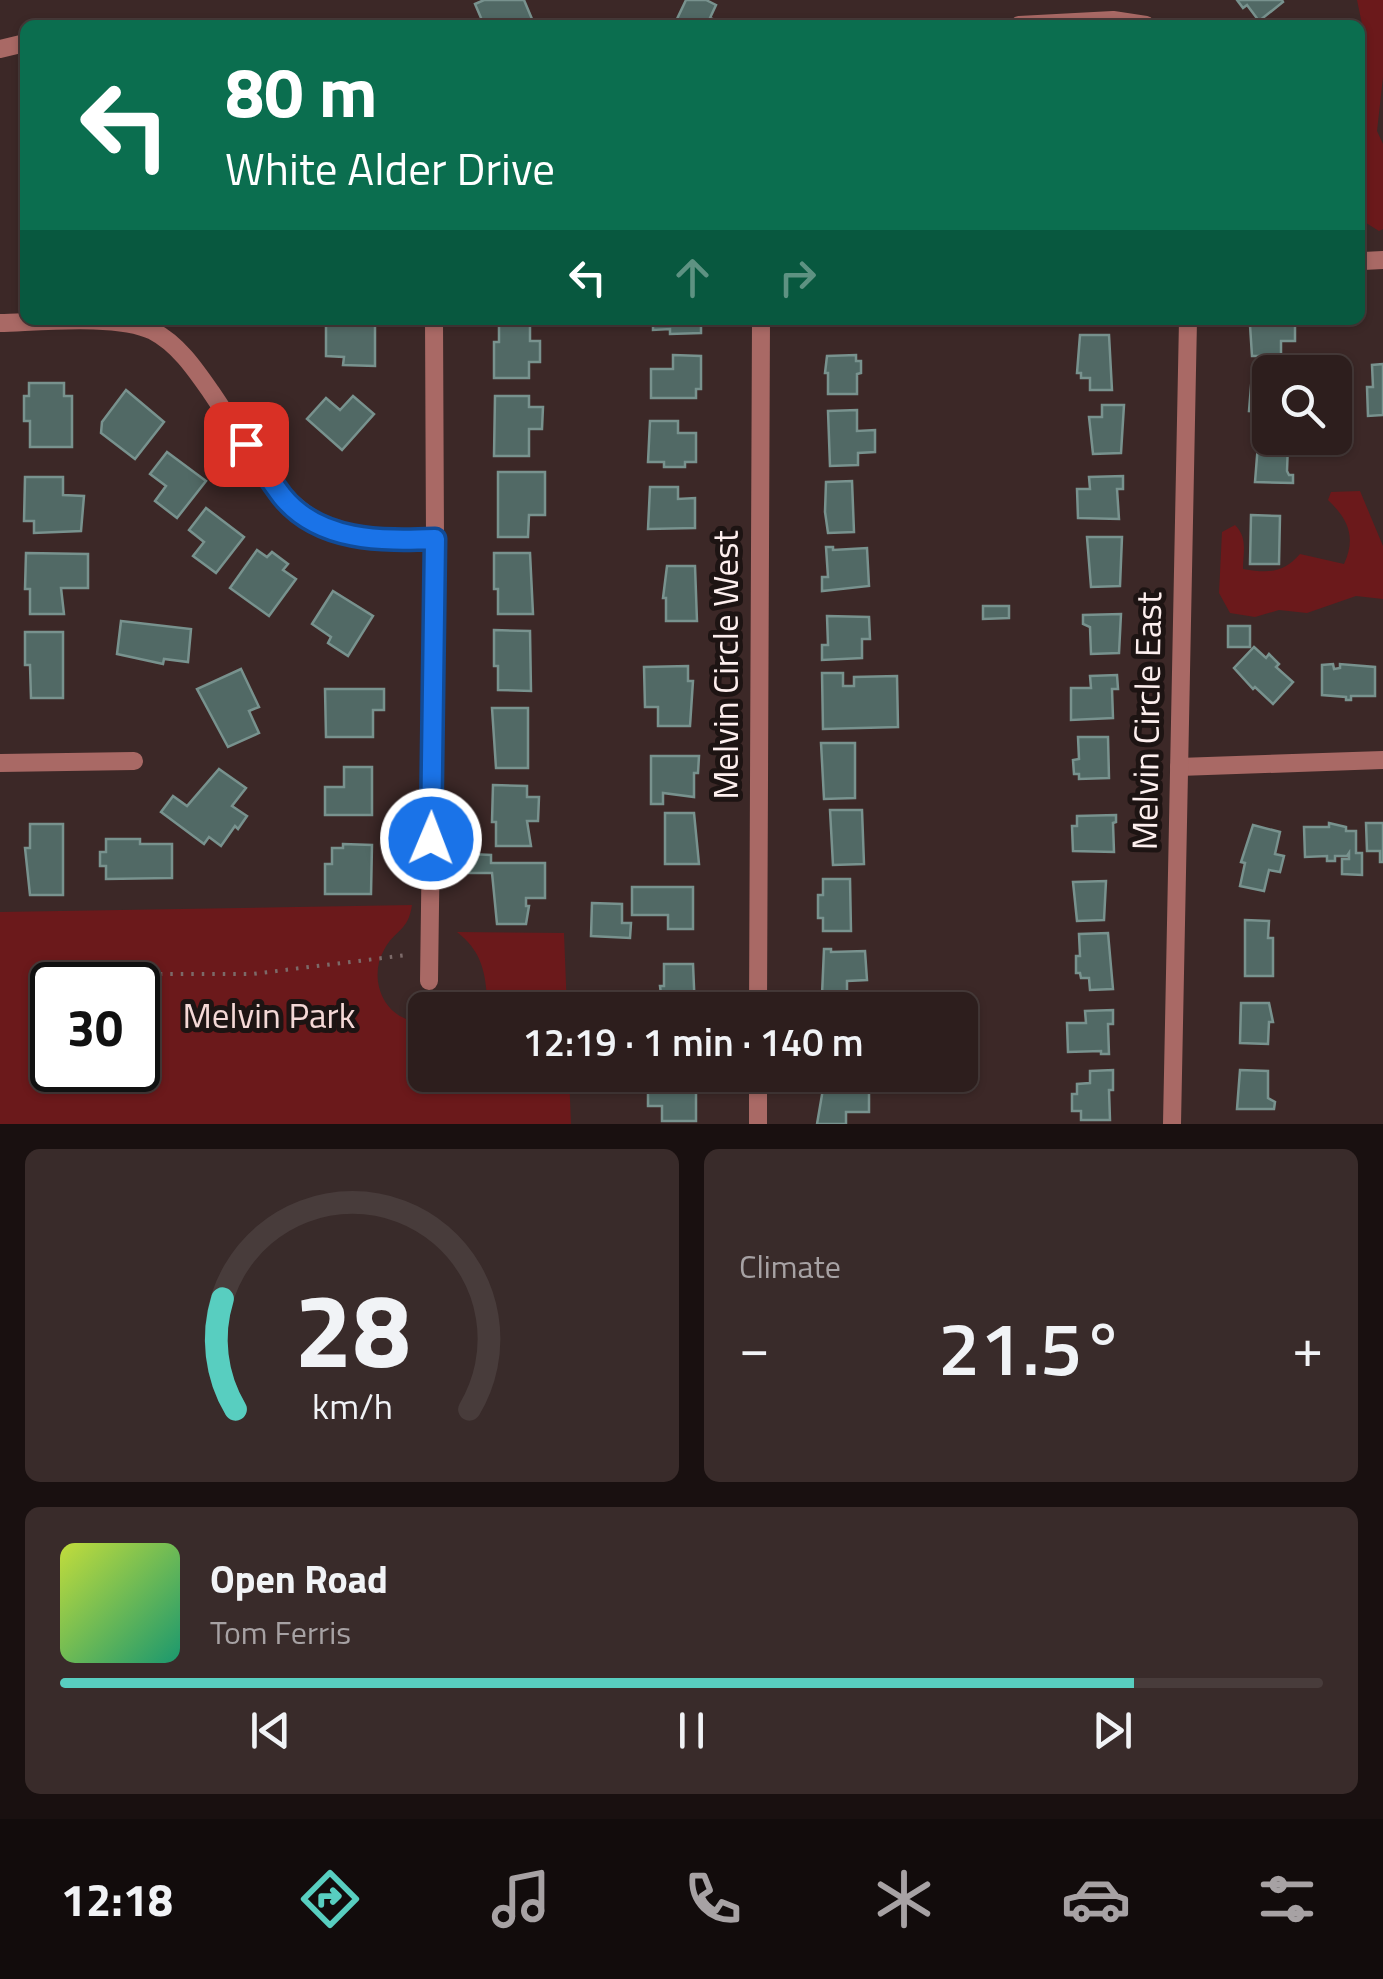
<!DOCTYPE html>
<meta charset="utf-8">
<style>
:root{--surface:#2d1e1d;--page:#392b2a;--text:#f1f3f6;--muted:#a7a2a4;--line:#483c3b;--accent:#58cec0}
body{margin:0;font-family:"Titillium Web",sans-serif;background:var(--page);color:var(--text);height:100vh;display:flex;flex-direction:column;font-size:38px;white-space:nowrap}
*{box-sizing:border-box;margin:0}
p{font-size:32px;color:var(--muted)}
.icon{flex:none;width:55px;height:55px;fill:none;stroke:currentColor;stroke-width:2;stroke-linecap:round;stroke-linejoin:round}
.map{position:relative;height:1124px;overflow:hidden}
.sheet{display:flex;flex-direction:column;gap:25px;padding:25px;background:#191010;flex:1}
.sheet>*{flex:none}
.top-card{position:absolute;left:20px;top:20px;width:1345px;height:305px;border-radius:15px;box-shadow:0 2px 8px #0004,0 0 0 2px var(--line);background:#0b6e4f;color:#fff;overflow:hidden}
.controls{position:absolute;left:1252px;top:355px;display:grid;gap:20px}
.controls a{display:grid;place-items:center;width:100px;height:100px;border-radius:15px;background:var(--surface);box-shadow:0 2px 8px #0004,0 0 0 2px var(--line);font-size:50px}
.speed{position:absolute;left:30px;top:962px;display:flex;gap:20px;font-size:50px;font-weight:700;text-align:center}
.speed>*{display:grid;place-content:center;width:130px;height:130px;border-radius:50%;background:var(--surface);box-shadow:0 2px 8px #0004,0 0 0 2px var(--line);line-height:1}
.speed .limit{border:5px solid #111;border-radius:15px;background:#fff;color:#111}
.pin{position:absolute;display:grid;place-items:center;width:85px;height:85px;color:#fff;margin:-42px;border-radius:20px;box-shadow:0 5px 15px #0006}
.me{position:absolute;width:110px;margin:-55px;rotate:1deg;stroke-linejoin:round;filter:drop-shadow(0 0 8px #0008)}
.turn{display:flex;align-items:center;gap:35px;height:210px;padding:0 40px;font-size:45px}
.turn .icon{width:130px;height:130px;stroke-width:2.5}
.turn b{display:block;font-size:70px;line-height:85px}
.lanes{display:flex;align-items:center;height:95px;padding:0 40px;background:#0003;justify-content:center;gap:50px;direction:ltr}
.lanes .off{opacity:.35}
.big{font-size:75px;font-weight:600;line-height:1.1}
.sheet .card{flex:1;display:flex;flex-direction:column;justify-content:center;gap:15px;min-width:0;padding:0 35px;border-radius:15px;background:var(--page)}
.sheet .dial{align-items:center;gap:0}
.dial svg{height:260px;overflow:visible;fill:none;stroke:var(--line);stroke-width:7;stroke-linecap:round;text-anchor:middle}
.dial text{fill:var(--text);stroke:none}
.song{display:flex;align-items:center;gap:30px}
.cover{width:120px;height:120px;border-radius:15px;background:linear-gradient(135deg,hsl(70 70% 55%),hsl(160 70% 35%))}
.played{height:10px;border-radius:5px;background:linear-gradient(90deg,var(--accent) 85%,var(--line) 85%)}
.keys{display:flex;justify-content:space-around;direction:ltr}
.heat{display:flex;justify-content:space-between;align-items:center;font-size:55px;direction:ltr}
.sheet .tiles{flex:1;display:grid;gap:25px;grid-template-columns:1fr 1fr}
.card:last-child{grid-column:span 2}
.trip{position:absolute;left:408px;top:992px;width:570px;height:100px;border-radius:15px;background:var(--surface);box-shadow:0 2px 8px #0004,0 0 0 2px var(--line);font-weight:600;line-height:100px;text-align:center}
.tabs{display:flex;height:160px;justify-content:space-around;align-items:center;background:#120c0c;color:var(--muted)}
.tabs .icon{width:70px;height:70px}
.tabs .current{color:var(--accent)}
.tabs b{font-size:45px;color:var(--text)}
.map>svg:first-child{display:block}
.green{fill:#6b191b;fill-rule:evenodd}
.building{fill:#516965;stroke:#78928e;stroke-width:2.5}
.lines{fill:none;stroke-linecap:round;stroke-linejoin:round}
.path{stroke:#7c6a69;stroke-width:4;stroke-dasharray:2.5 8;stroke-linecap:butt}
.minor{stroke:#a96965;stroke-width:18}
.route-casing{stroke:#114b97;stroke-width:25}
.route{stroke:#1a73e8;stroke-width:18}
.labels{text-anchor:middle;stroke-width:10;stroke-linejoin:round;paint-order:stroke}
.street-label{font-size:35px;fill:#fdefee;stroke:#1d1413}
.park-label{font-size:35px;fill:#f4d8d6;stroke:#1d1413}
</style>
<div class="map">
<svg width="1383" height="1124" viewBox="0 0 1383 1124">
<rect width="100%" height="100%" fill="#3c2827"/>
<g class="green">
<path d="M1357 0H1383V77L1377 131 1383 144V229L1379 231 1363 221 1360 208V93L1367 48Z"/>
<path d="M1360 491 1383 546V599L1356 596 1307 613 1279 610 1255 617 1230 613 1219 593 1222 532 1235 525C1248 538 1243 552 1243 569 1268 573 1282 574 1300 554L1344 564C1356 538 1349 520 1328 500L1331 492Z"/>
<path d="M412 905C408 932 395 929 384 950 371 972 378 1005 402 1017 408 1021 418 1022 425 1023V1075H569L571 1124H0V912ZM52 985H138V1070H52Z"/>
<path d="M457 932 564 933 567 1010H476L487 997C485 969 480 950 457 932Z"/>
</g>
<g class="building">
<path d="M484 0H524L532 19 522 25H484L475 4Z"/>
<path d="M686 0H706L716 5 710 18 715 20 713 25H671L673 20 676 21Z"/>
<path d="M1237 0H1282L1283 2 1259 21 1247 5 1243 8Z"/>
<path d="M499 320H530V341H540V362H529V378H494V342H499Z"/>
<path d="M653 320H701V333L670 334V329L653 330Z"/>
<path d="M1253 320H1282L1287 321 1286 324H1295V341H1281V356H1252L1250 325H1253Z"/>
<path d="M326 325H375V366L343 365 344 357 326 356Z"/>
<path d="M1080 335H1109L1112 390H1090V378H1081V373H1077Z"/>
<path d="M673 355 701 356V389H696V398H651V369H673Z"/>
<path d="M856 355V361H861V373L857 374V394H828V373H825L827 356Z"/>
<path d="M1383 364V415L1368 416 1367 387H1373L1372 365Z"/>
<path d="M1252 374H1270V412L1249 411Z"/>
<path d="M29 383H64V396H72V447H30V421H24V396H29Z"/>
<path d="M126 390 164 422 135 459 101 433 102 422Z"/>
<path d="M353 396 374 414 342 450 307 419 326 398 340 410Z"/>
<path d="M495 396H529V407H543L542 429H529V456H494Z"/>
<path d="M1102 405H1124L1121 453 1093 454 1089 417H1102Z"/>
<path d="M857 410V431L875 430V452L858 453V465L830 466 828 411Z"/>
<path d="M650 421H678V433H696V462H685V467H664V462H648Z"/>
<path d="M1258 444H1288L1287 471 1289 475H1293V483L1255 482Z"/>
<path d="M167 452 206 481 177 518 155 501 166 486 150 474Z"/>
<path d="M498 472H545V515H529L528 537H498Z"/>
<path d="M1123 476V489H1117L1119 519 1078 518 1077 489H1090L1089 477Z"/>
<path d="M25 477H63V495L84 496 81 531 34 533V521H24Z"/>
<path d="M852 481 854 532 828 533 825 512 826 482Z"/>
<path d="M650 487H678V499L695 498V528L648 529Z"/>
<path d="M206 508 244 537 216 573 193 556 204 542 189 530Z"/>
<path d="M1251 515 1280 516 1279 564H1250Z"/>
<path d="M1087 537H1122L1120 586 1091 587Z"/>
<path d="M826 547H833V550L867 548 869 586 822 591V577H828Z"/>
<path d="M257 550 267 557 272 552 288 564 283 570 296 579 269 616 230 588Z"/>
<path d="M26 553 88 554V588H61L64 614H30V589H25Z"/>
<path d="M494 553H530L533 614H498V589H494Z"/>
<path d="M667 566H695L697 621H666V598H663Z"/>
<path d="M333 591 373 616 348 656 328 643 331 637 312 624Z"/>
<path d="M983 606H1009V618L983 619Z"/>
<path d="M1121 614 1119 653 1091 654 1090 627 1083 624V615Z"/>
<path d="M827 616 869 617 870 639H862V658L822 660V645H828Z"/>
<path d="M121 621 191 629 188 662 164 659 163 664 117 654Z"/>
<rect x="1228" y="626" width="22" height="21"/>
<path d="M494 630 530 631 531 691 498 690V666H494Z"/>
<path d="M25 632H63V698H31L30 665H25Z"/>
<path d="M1254 647 1266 658 1269 654 1279 664 1276 667 1293 682 1273 704 1255 687 1253 689 1234 668Z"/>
<path d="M1333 664 1334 669 1340 668V664L1375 667V696H1351V700H1346V697L1322 695V665Z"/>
<path d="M688 666V681H693L690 726H658V707H645L644 667Z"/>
<path d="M241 669 259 707 249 711 259 733 228 747 197 689Z"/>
<path d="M822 673H843V686H854V677L897 676 898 727 823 729Z"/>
<path d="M1117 675 1118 689H1112L1113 718 1071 720V688H1091L1090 676Z"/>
<path d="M325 689H384V710H373V737H326Z"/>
<path d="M492 708H528V768H496Z"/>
<path d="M1078 737H1108L1109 778 1079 779V774H1074L1073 760 1079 759Z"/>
<path d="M821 743H855V798L824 799Z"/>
<path d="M651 756H699L698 773H694V797L663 793V804H651Z"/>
<path d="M344 767H372V815H325V787H344Z"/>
<path d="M219 769 246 788 232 806 247 816 238 829 235 826 221 846 209 837 204 844 161 812 173 796 187 806Z"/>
<path d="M493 785 527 786V797H539L538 821H527L531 846H496V822H492Z"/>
<path d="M830 810H862L864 864 833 865Z"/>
<path d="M665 813H694L699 864H665Z"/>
<path d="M1116 815V822L1113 823 1114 852 1073 851 1072 826H1077V816Z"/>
<path d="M1329 823 1346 827V831H1356V853H1362V875L1342 874V859H1349V853L1347 856H1335V861H1327V856L1305 857 1304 827H1329Z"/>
<path d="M1366 823H1383V862H1380V851H1367Z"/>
<path d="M30 824H63V895H30L25 848H30Z"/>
<path d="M1253 825 1280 832 1275 854 1284 856 1280 872 1269 870 1264 891 1240 886 1245 863 1241 862Z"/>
<path d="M106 839H140V844H172V878L106 879V866H100V852H106Z"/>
<path d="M343 844 372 845 371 894H325V864H332V848H343Z"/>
<path d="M469 854 491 855V863H545V898H526V906H529L526 924H497L492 873H469Z"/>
<path d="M823 879H850L851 931H823V918H818V895H823Z"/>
<path d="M1106 881 1104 920 1077 921 1073 882Z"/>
<path d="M632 887H693V929H668V915H632Z"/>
<path d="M592 903 622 904V923H631L630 938 591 936Z"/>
<path d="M1245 920 1269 921 1268 938H1273V976H1245Z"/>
<path d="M1108 933 1113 989 1090 990 1089 978H1081L1080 973H1076V956H1080L1079 934Z"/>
<path d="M824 949H831V952L865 951 867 980 847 981V993L822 995Z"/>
<path d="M664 964H693L695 1010H663L660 986H664Z"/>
<path d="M1241 1003H1269L1273 1022H1269L1268 1044 1240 1043Z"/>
<path d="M1113 1010V1024H1108L1109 1054H1101V1051L1068 1052 1067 1023H1086L1085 1011Z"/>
<path d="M1113 1070V1090H1109L1110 1120H1081V1111H1072V1094H1077V1084L1090 1083V1071Z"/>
<path d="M1240 1070 1268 1071V1098L1275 1102 1274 1109H1237Z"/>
<path d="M661 1075H696V1121H662V1106H648V1089H661Z"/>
<path d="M824 1083H869V1112H846V1124H817Z"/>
</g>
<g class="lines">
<g class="path">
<path d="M138 996 158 974H252L407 955"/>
<path d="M30 1070 52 1068"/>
</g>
<g class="minor">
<path d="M1019 25 1113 20 1146 25"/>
<path d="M0 49 25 43"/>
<path d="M1363 261 1383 260"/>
<path d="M0 323C39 322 118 314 153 331 178 344 195 369 211 392 255 456 287 531 374 540 394 542 415 540 435 539"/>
<path d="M0 763 134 761"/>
<path d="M1179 767 1383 760"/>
<path d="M429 981 435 539 434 320"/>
<path d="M758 1010 761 320"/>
<path d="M758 1075V1124"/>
<path d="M1172 1124 1188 320"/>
</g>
</g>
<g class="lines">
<g class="route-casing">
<path id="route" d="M246 444C258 461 269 479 282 496 319 542 382 541 435 539L431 839"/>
</g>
<use href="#route" class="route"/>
</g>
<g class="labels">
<g class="street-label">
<text transform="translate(726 665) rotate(-90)" y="12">Melvin Circle West</text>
<text transform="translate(1147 721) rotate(-89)" y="12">Melvin Circle East</text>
</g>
<g class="park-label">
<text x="269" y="1028">Melvin Park</text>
</g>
</g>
</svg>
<div class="controls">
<a><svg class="icon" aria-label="search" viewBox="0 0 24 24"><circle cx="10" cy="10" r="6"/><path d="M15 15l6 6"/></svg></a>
</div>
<div class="speed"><div class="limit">30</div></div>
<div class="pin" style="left:246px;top:444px;background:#d93025"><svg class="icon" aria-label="arrive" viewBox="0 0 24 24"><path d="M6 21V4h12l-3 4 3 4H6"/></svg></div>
<svg class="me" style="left:431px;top:839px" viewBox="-20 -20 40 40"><circle r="17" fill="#1a73e8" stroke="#fff" stroke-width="3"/><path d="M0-11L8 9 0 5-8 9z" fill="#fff"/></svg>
<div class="trip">12:19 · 1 min · 140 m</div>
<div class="top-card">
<div class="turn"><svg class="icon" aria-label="left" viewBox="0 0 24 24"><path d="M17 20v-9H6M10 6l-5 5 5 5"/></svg><div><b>80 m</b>White Alder Drive</div></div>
<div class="lanes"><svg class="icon" aria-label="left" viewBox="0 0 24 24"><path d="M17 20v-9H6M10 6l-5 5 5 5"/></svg><svg class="icon off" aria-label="ahead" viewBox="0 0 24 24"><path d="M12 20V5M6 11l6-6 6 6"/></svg><svg class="icon off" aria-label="right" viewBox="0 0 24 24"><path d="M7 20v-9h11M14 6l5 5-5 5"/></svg></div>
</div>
</div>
<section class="sheet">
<div class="tiles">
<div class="card dial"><svg viewBox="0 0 100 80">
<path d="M14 69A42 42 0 1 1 86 69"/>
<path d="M14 69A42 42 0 0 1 10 35" stroke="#58cec0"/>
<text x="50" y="56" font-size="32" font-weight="700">28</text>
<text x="50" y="72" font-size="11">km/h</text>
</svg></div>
<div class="card"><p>Climate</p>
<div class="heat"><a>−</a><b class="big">21.5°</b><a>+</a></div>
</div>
<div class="card">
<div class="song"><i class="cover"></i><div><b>Open Road</b><p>Tom Ferris</p></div></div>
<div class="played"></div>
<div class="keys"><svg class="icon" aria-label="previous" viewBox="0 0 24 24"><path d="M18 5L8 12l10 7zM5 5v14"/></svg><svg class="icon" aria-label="pause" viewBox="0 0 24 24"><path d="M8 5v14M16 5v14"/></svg><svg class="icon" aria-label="next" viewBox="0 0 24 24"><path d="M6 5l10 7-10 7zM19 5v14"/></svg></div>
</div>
</div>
</section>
<nav class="tabs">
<b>12:18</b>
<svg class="icon current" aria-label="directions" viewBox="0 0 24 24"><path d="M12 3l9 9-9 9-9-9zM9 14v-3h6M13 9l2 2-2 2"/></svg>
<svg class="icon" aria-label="music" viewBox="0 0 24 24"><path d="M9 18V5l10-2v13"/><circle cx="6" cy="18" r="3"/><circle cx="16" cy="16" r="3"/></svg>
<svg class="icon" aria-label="phone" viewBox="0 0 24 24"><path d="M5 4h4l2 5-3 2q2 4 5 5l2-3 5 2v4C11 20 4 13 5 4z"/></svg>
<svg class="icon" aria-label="climate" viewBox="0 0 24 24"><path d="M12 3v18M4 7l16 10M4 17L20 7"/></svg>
<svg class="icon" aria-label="car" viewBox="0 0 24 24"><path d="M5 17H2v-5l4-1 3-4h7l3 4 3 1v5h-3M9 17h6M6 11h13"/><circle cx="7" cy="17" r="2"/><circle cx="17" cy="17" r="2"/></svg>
<svg class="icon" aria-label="filters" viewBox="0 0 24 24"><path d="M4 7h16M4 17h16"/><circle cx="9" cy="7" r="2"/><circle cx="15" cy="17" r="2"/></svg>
</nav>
